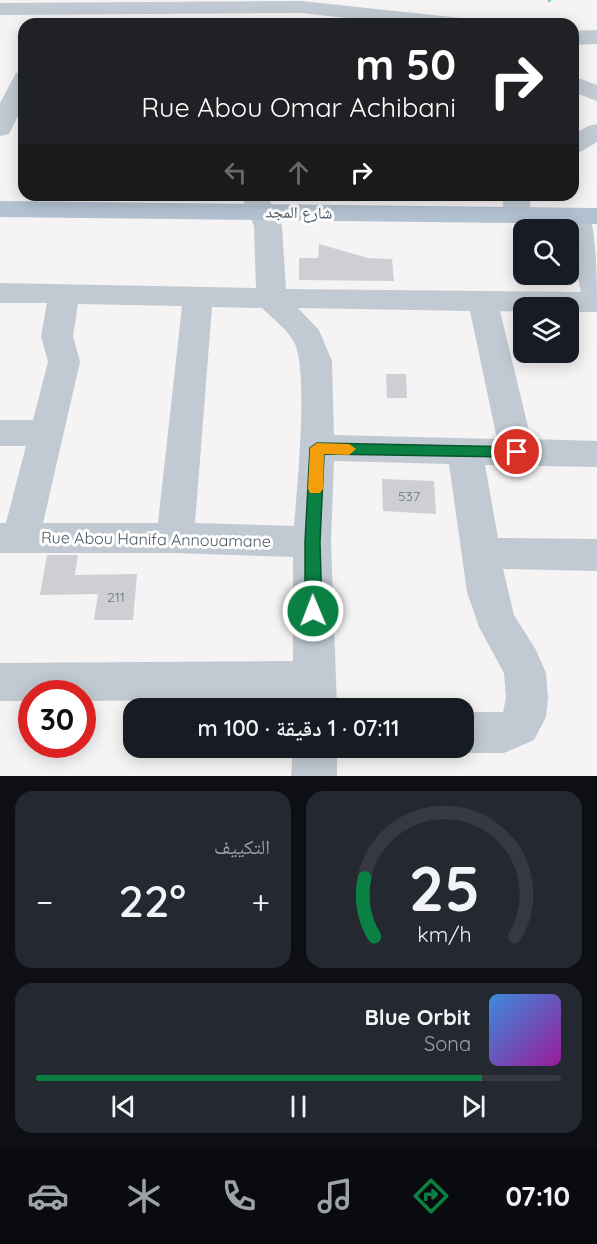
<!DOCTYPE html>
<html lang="ar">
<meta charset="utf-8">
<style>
:root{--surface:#171b24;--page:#242831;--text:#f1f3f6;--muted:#9ea1a6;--line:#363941;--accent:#0b8043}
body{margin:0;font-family:Quicksand,"Noto Naskh Arabic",sans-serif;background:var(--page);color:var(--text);direction:rtl;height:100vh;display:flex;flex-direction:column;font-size:22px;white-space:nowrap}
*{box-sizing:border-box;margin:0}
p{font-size:20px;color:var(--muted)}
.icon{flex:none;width:33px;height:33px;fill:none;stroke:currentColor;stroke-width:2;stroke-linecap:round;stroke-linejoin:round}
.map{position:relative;height:776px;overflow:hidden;direction:ltr}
.details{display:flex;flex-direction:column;gap:15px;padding:15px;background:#0d0f14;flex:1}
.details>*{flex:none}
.banner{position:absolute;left:18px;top:18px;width:561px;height:183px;border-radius:18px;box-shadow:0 3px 15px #0003;direction:rtl;background:#202124;color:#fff;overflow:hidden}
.fabs{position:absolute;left:513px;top:219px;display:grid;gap:12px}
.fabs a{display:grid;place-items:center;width:66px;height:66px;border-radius:12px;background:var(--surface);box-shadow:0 3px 15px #0003;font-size:30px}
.speed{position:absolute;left:18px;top:680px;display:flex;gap:12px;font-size:30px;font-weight:700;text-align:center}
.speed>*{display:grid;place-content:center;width:78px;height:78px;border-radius:50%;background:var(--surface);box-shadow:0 3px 15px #0003;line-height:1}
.speed .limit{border:9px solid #d22;background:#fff;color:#111}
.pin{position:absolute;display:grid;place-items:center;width:51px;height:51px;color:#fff;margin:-26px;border:3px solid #fff;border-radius:50%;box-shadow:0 2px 6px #0007}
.me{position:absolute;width:66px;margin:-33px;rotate:359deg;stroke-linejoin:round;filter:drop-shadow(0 0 4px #0008)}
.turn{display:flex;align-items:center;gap:21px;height:126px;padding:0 24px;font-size:27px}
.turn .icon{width:78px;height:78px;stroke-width:2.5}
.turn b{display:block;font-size:42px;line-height:51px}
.lanes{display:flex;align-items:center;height:57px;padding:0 24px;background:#0003;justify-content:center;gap:30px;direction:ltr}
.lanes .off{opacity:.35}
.big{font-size:45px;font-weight:600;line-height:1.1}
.details .tile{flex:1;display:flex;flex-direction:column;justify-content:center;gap:9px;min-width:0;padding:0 21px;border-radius:18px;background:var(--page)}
.details .dial{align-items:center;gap:0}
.dial svg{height:156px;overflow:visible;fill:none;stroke:var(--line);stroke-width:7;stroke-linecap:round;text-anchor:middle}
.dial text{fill:var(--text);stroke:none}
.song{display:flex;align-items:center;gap:18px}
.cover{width:72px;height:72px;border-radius:9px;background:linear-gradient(135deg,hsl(210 70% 55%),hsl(300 70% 35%))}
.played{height:6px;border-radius:3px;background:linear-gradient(90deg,var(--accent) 85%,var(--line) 85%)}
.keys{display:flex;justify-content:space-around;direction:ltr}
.heat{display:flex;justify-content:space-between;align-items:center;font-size:33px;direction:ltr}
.details .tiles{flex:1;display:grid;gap:15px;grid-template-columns:1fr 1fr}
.tile:last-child{grid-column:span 2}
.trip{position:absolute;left:123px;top:698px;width:351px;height:60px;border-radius:18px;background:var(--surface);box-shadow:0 3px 15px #0003;font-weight:600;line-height:60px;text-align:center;direction:rtl}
.menu{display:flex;height:96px;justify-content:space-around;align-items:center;background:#090b0e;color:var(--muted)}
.menu .icon{width:42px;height:42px}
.menu .current{color:var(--accent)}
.menu b{font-size:27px;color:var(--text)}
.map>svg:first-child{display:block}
.building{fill:#cdcfd5}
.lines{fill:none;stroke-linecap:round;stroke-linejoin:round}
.path{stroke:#7ad0a6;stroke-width:3;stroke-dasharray:3 2;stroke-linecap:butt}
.minor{fill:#c1cad2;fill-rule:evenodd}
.major{fill:#b3c2d1;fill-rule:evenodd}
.route{fill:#0b8043;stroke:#07532c;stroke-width:1.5}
.slow{fill:#f59e0b}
.labels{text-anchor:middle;stroke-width:6;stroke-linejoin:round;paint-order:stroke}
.number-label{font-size:14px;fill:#6b747e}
.street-label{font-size:16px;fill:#4a5661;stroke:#fff}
</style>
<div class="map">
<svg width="597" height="776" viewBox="0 0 597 776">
<rect width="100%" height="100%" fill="#f5f3f3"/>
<g class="building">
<path d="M319 244 368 258 392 259 394 281 299 280V258H318Z"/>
<path d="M386 374H406L407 398H387Z"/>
<path d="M382 479 434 481 436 514 383 511Z"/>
<path d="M47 555H78L75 575 137 574 133 620H94L98 594 40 595Z"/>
</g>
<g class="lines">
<path class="path" d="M548 0 551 1"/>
<g class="minor">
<path d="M301 1 461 18 469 19 472 24H401L301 13 0 15V3Z"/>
<path d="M597 30V44L573 45V31Z"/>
<path d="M24 71V104L9 134 0 136V103L16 73Z"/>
<path d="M573 76 597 85V101L573 92Z"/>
<path d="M597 124V142L582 151 573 154V135L588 126Z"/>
<path d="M241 195H267L282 226 286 289 581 292 564 216 568 210 578 208 588 210C597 233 597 284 597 312H568V308H524V312L500 311 531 439 597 441V467L485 465 498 538 597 539V571L503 569 514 615 536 650 546 673 548 698 546 717 534 740 504 753H464L450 747H464V712H503L506 698 504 673 479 627 467 592 449 464 334 461 331 542 337 708H293V699L82 701V693H32V701H0V663L293 661V557L175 553H0V523H6L26 446H0V420H33L48 362 41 336 47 303H0V283L256 288 254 226ZM78 304 182 306 158 523H43L80 362 73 336ZM212 307 262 308C272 318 287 329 294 342 309 369 297 490 294 526L195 523ZM298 308 470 311 497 439 334 435 332 361 319 330Z"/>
<path d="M504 195H530V215L526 221 516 223 506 221 502 215Z"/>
<path d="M293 747H337V776H291Z"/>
</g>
<path class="major" d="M0 201 597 208V224L0 217Z"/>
</g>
<path class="route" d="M317 443 517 447 524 452 517 457 324 454 320 542 322 611 319 616 313 618 308 616 305 611V542L310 448Z"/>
<path class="slow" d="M317 443 349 444 356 449 349 455 324 454 323 489 320 493H310L308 489 310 448Z"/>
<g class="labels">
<g class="number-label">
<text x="409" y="501">537</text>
<text x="116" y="602">211</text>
</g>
<g class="street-label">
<text transform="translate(299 212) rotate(1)" y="6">شارع المجد</text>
<text transform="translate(156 539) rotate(1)" y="6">Rue Abou Hanifa Annouamane</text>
</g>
</g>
</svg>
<div class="fabs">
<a><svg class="icon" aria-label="search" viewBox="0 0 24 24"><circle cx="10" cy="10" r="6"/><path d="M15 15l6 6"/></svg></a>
<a><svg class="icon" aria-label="layers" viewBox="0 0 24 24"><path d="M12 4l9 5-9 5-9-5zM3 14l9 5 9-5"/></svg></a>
</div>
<div class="speed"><div class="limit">30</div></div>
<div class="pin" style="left:517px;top:452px;background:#d93025"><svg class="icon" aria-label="arrive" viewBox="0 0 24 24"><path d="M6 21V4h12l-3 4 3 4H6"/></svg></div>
<svg class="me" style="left:313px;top:611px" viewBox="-20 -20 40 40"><circle r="17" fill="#0b8043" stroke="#fff" stroke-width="3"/><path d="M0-11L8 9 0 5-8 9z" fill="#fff"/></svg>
<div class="trip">07:11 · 1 دقيقة · 100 m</div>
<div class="banner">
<div class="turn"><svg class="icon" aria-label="right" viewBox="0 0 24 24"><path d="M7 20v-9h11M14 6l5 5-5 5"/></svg><div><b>50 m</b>Rue Abou Omar Achibani</div></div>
<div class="lanes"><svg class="icon off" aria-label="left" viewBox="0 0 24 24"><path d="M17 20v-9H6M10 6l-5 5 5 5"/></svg><svg class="icon off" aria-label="ahead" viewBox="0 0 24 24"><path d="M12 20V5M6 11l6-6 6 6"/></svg><svg class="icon" aria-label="right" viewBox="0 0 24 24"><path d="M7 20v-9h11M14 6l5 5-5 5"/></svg></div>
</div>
</div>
<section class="details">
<div class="tiles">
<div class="tile dial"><svg viewBox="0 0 100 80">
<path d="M14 69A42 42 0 1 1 86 69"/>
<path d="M14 69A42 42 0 0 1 9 39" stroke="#0b8043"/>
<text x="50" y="56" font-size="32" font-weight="700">25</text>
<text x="50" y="72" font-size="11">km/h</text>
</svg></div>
<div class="tile"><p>التكييف</p>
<div class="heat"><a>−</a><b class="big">22°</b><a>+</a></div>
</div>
<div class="tile">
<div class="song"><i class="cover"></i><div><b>Blue Orbit</b><p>Sona</p></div></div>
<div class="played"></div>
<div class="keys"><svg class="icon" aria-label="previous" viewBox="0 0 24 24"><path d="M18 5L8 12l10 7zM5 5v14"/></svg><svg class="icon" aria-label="pause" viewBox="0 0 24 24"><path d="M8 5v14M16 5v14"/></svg><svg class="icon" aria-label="next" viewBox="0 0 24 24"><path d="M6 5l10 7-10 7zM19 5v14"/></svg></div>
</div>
</div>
</section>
<nav class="menu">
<b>07:10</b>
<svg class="icon current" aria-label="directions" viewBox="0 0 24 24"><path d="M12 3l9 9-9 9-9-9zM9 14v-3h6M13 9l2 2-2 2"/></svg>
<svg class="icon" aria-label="music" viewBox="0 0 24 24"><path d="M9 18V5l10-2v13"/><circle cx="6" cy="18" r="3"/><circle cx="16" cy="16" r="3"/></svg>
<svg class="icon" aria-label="phone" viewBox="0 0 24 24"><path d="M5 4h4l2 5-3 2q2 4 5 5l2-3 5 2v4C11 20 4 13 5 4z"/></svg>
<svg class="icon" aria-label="climate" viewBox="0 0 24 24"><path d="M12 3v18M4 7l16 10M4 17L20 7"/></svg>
<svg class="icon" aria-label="car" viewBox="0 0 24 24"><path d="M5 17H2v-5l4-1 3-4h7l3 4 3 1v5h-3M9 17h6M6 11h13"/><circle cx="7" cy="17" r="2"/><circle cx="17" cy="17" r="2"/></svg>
</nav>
